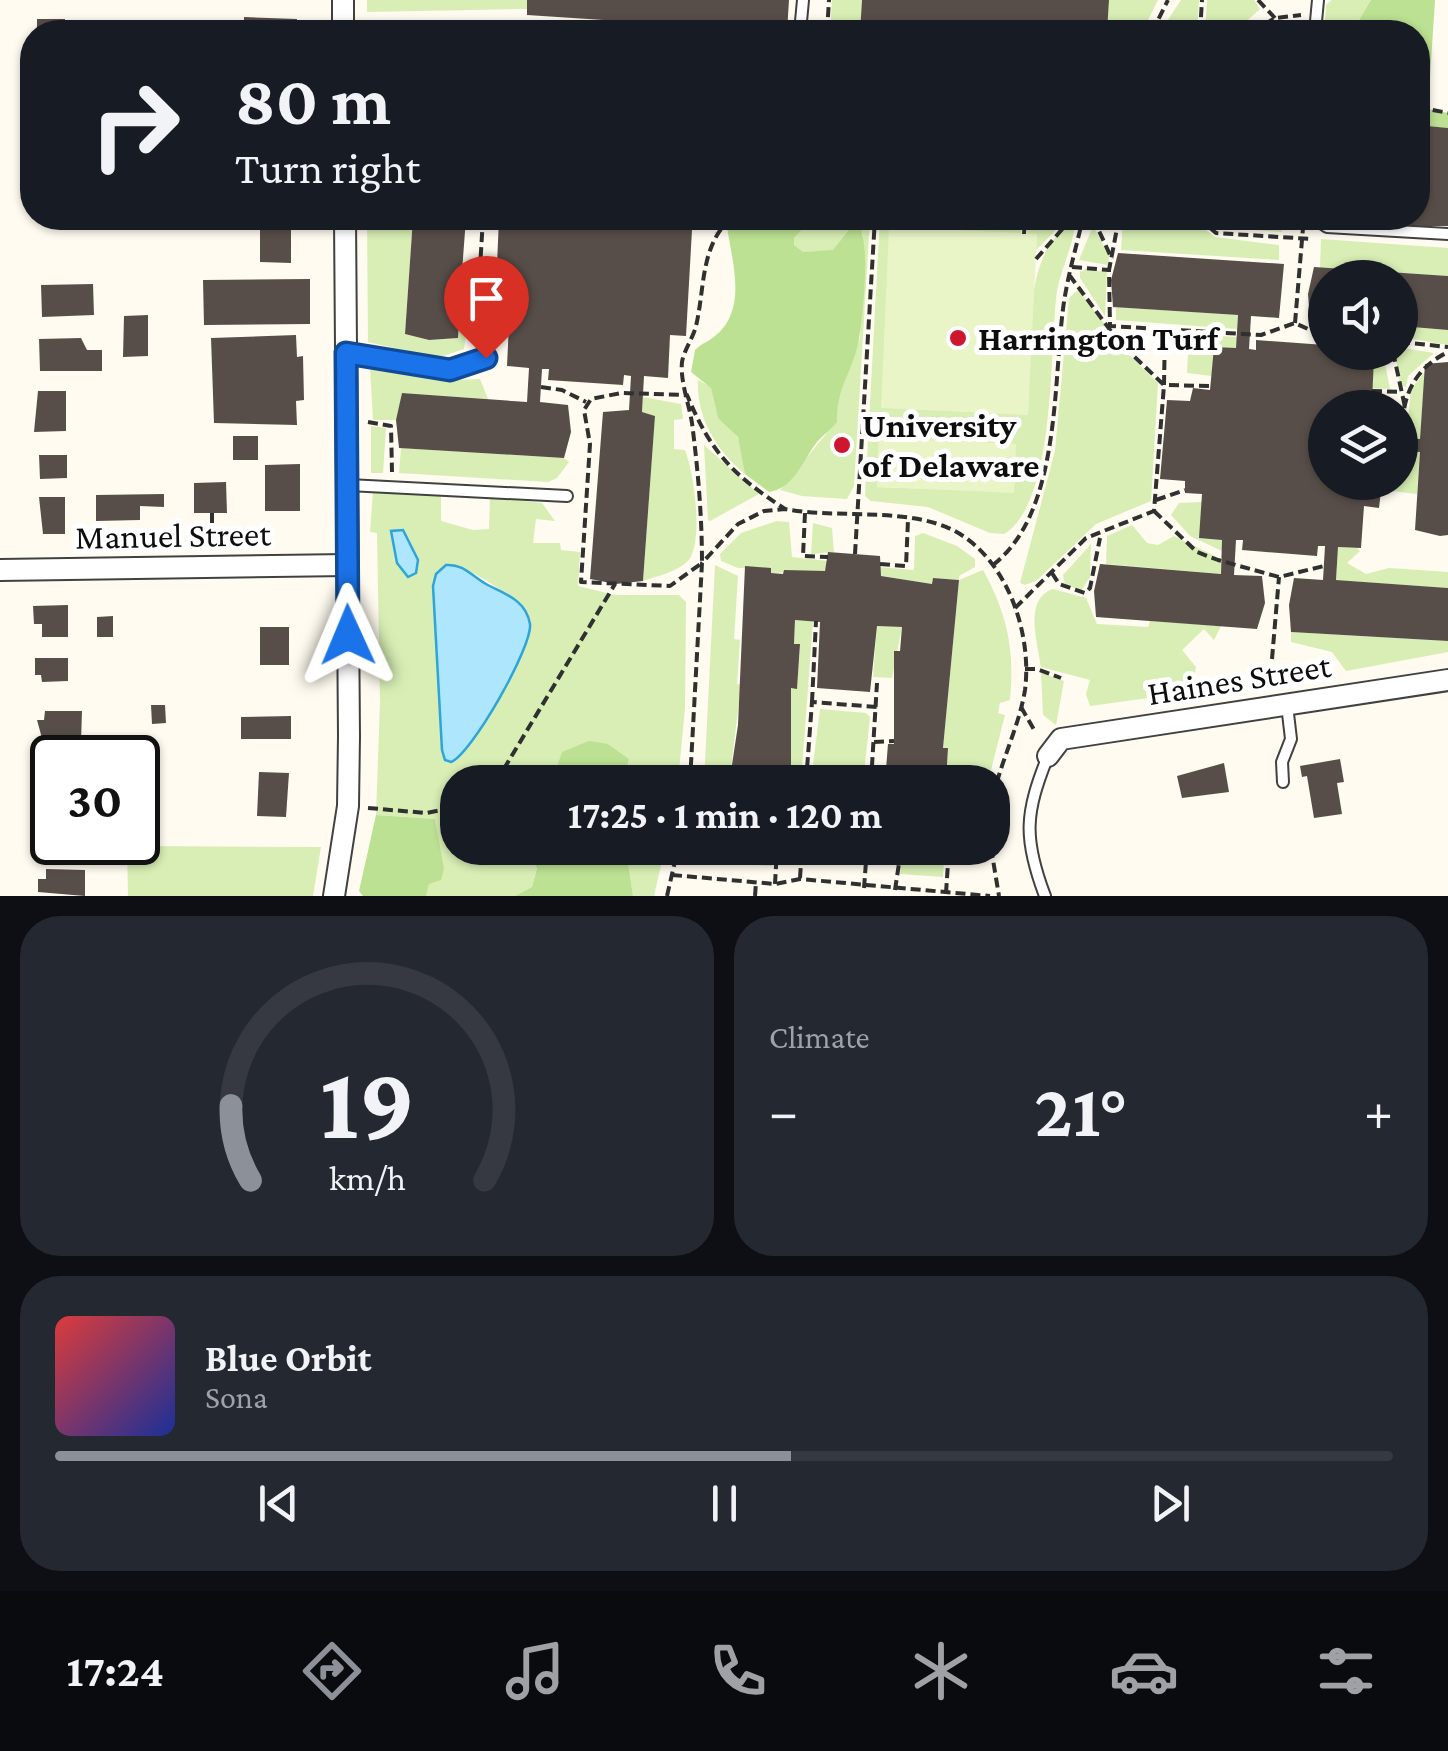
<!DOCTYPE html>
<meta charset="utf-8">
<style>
:root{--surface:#171b24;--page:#242831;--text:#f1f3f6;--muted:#9ea1a6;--line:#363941;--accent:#8c9099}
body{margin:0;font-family:"Crimson Pro",serif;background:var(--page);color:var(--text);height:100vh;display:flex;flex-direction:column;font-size:38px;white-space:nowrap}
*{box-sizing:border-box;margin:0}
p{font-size:32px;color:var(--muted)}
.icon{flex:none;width:55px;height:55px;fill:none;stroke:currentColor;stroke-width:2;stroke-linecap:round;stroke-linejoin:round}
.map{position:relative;height:896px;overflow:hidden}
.panel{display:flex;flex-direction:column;gap:20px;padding:20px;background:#0d0f14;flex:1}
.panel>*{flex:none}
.guide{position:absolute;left:20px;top:20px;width:1410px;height:210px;border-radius:40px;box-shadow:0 2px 8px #0004;background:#171b24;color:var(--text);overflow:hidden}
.tools{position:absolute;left:1308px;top:260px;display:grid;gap:20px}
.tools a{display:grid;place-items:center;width:110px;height:110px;border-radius:50%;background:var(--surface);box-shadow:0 2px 8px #0004;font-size:50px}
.speed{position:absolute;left:30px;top:735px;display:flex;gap:20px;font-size:50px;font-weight:700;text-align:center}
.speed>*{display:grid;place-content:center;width:130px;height:130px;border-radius:50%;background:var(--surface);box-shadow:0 2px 8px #0004;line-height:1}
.speed .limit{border:5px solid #111;border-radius:15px;background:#fff;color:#111}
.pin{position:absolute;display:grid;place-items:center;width:85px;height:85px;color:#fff;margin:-102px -42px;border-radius:50% 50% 50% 0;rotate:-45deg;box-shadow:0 0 10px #0007}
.pin .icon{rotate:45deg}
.me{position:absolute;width:110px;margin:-55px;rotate:359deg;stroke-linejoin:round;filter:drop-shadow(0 0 8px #0008)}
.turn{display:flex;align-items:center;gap:35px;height:210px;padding:0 50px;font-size:45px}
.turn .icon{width:130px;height:130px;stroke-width:2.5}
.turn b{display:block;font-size:70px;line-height:85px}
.big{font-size:75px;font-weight:700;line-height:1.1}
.panel .tile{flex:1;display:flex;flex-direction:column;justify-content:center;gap:15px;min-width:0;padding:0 35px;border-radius:40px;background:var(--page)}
.panel .dial{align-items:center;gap:0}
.dial svg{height:260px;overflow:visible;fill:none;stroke:var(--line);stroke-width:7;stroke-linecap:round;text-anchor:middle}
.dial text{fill:var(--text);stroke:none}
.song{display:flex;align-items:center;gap:30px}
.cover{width:120px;height:120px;border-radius:15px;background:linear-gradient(135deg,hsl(0 70% 55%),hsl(230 70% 35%))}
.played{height:10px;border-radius:5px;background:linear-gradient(90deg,var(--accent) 55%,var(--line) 55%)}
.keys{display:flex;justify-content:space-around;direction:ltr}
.heat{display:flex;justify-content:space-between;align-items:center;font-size:55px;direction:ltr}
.panel .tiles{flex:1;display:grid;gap:20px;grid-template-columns:1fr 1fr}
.tile:last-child{grid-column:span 2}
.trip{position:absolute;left:440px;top:765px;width:570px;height:100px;border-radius:40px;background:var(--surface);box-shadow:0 2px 8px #0004;font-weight:700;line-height:100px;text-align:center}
.dock{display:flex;height:160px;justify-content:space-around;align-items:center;background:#090b0e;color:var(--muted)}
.dock .icon{width:70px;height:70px}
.dock .current{color:var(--accent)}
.dock b{font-size:45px;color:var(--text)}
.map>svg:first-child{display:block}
.green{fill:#d8eeb4;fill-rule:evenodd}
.forest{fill:#bce192}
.pitch{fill:#e9f4c7}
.water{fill:#aee6fd;stroke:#2da5dc;stroke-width:2.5}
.building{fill:#584e49}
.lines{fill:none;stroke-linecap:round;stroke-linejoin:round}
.service-casing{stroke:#414141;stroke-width:14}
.minor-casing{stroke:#414141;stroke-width:24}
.path{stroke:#303030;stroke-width:4;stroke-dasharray:10 5;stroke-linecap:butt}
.service{stroke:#fff;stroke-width:10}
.minor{stroke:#fff;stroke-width:20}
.route-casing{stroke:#114b97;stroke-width:25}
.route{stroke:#1a73e8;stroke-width:18}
.poi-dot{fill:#ce162f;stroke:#fff;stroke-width:4}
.labels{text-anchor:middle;stroke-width:10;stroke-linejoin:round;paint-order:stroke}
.poi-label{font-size:35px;font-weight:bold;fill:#0e0e0e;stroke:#fff;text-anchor:start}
.street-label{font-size:35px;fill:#0e0e0e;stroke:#fff}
</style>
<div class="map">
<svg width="1448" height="896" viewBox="0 0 1448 896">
<rect width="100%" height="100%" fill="#fffbf0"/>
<g class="green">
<path d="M367 0H528L527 9 367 12Z"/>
<path d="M832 0H862L860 32H830Z"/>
<path d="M1109 0H1158L1142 32H1107Z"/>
<path d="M1181 0H1199L1197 32H1160Z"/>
<path d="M1207 0H1254L1260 9 1234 32H1205Z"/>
<path d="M1332 0H1371L1352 32H1341V22H1325L1326 5Z"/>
<path d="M367 218H413L405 334 429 340 457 338 460 303 470 305 464 349 437 358 368 342Z"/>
<path d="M813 218H870L854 486 847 499 802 496 780 490 836 422V406L860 338 863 235 859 228 851 227 833 251 802 252 794 245V238Z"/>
<path d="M880 218H1022L1021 234 890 227 1028 415C1031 364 1018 245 1075 224 1073 247 1061 269 1057 291 1049 349 1057 502 1004 534L990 533 928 507 871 501 865 496ZM879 439 1015 444 1014 492 877 487Z"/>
<path d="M1028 218H1066V220L1036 250 1037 235 1027 234Z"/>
<path d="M1123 218H1190L1215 237 1279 245V260L1121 250Z"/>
<path d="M1205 218H1283L1282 232 1225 228Z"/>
<path d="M1093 226 1109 256 1108 265 1079 260Z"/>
<path d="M1321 239 1448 248V276L1320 268Z"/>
<path d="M1086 269 1107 272 1105 316 1080 278V272Z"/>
<path d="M1078 290 1127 353 1158 383 1151 501 1096 524 1036 581 1025 585 1020 583 1055 451 1069 298Z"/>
<path d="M1116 307 1238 315 1237 329 1116 320Z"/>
<path d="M1400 326 1448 330V345L1400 337Z"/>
<path d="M1189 334 1237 337 1236 348 1212 376 1187 373Z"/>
<path d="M1403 348 1434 353 1408 376 1406 387 1400 385 1396 359Z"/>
<path d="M1352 353H1383L1390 389 1372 388 1374 358 1351 356Z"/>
<path d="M388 366 452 380 480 379 488 399 403 393 396 420H373L370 367Z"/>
<path d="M1425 372 1420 439 1406 438 1411 389Z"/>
<path d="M698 380 711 387 718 418 732 427 744 450 745 474C717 451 696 418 698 380Z"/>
<path d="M643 397 681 404 683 419 674 420V449L685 450C694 472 704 543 688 561 677 572 657 576 643 581L655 416 642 412Z"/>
<path d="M371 426 386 428 383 473H371Z"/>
<path d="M704 445 759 494 710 521 708 520Z"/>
<path d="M401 448 564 458 569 462 557 478 548 482 399 473Z"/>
<path d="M1400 451 1420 452 1417 494 1382 490V483L1400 482Z"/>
<path d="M373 492 441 494V521L473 530 489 529 490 497 542 503 555 521 536 519 533 543H560L561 550 580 552 578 586 615 595H679L686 602 685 708 678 782H624L629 759 608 744 562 752 551 782H458V848H527L537 867 532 887 515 896H426L429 883 443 869 435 819 376 815 380 701 377 533 370 532ZM403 530 418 560 416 573 408 577C397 558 391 550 403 530ZM446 565C468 564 519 599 529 619L526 646 455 761 448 762 442 750 433 586Z"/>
<path d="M1202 502 1222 540V551L1190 536 1171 515 1179 503Z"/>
<path d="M777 521 789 522 792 557 828 561 825 571 771 573V568H738L721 561 720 554 741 533Z"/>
<path d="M813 523 832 528 834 552 811 554Z"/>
<path d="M1132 525 1147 543 1158 545 1174 536 1221 559V574L1106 564 1107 536Z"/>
<path d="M923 533 957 546 975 559V567L959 576V580L983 570C1007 613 1015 650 1010 700L1000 703 998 713 1005 715 988 782H946L948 749 943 748 959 580 933 578 932 584 881 576 879 567 914 570 915 536Z"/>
<path d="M1091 544 1090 577 1081 591 1065 584 1063 575Z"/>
<path d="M1338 547 1357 548 1360 551 1347 563 1366 574 1389 568 1448 572V588L1336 580Z"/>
<path d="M715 565 738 576 734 639 740 640 737 684 741 685 730 777 735 782H704Z"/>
<path d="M1053 589 1086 598 1097 624 1148 627 1150 621 1221 626 1214 640 1204 629 1182 650 1196 667 1192 692 1090 706 1086 694 1090 680 1041 667C1038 643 1023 599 1053 589Z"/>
<path d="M795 620 813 621 801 782H785L791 781V688H797L800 649 794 644Z"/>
<path d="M877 626 902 627 892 678 873 677Z"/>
<path d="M1291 632 1448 641V652L1346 671 1332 652 1291 642Z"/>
<path d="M1041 673 1064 681 1056 725 1043 715Z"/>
<path d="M820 709 866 713 870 717 863 782H811L816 777 812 773Z"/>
<path d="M127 846 321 847 313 896H128Z"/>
<path d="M626 848H665L654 896H633Z"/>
<path d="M695 848 765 852 775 848 772 866 712 862Z"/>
<path d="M922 848H945L943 877 900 874 901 861 920 862Z"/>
</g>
<g class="forest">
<path d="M1371 0H1435L1428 109 1448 113V128L1418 125V32H1352Z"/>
<path d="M734 218H813L794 238V245L803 252 833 250 851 227 860 228C870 249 863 315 859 339 854 369 835 391 837 422 830 431 820 437 814 446 801 465 793 488 769 492L745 474 738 437 718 418 711 388 691 372 695 350C702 343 708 342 715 336 749 309 731 259 727 226Z"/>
<path d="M589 741 608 744 629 759 624 782H551L562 752Z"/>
<path d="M376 815 435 819 444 869 441 880 429 884 426 896H363L359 891Z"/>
<path d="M527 848H626L633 896H515L532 887 537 868Z"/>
</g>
<g class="pitch">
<path d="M889 227 1037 234 1028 415 881 408Z"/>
<path d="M879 438 1016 444 1014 493 877 487Z"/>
</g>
<g class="water">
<path d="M403 530 418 560 416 573 408 577 397 563 391 531Z"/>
<path d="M446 565C465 564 471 576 486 584 505 594 526 600 530 624 533 646 471 755 451 762L445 760 442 750 433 586 436 574Z"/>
</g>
<g class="building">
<path d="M527 0H789L787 32 527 15Z"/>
<path d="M862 0H1109L1107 32H860Z"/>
<path d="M244 17 297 19 296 32H244Z"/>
<rect x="37" y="19" width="28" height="13"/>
<path d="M1418 125 1448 128V226H1398L1399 218H1418Z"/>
<path d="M41 218H95L96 225 42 226Z"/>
<path d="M413 218H466L461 285 496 288 499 218H679L678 230H692L686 336 670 335 668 378 644 376 642 412 655 416 643 581 616 584 590 579 603 412 629 410 631 376 624 375 623 385 548 380 549 369H542L540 402 568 405 571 432 564 458 399 448 396 420 402 393 527 402 529 368 507 366 509 323 493 322 495 302 460 299 458 338 429 340 405 334Z"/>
<path d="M260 230H291V263L260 262Z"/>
<path d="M1118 253 1284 264 1279 318 1251 316 1249 349 1256 350V340L1325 345V352L1331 355 1352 352 1351 356 1374 358 1372 401 1386 402 1387 408H1325V482H1382L1379 508 1364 506 1361 548 1338 547 1336 580 1448 588V641L1291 632 1289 605 1294 578 1323 580 1325 546H1318L1317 556 1242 550 1243 540H1236L1234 575 1262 576 1265 603 1257 629 1096 617 1094 591 1100 564 1221 574 1222 540 1199 538 1202 494 1185 493V481L1160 479 1167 400 1190 401 1193 388 1210 390 1214 347 1236 348 1238 315 1113 307 1111 280Z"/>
<path d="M1314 267 1448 276V330L1400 326V278H1325V322L1310 320 1308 294Z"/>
<path d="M310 279V324L204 325 203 280Z"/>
<path d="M93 284 94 315 42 317 41 285Z"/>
<path d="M148 315V356L123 357 124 316Z"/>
<path d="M296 335 297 357 303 356 304 400 296 401 297 425 214 423 211 338Z"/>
<path d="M81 338 87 350H102V371H40L39 339Z"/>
<path d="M1448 362V535L1440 536 1415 530 1420 452 1400 451V438L1420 439 1425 364Z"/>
<path d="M38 391H66V431L34 432Z"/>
<rect x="233" y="436" width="25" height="24"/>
<path d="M39 455H67V478L40 479Z"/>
<path d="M300 464V511H265V465Z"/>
<path d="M226 482 227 513H194V483Z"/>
<path d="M164 494V507L140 506V520L96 521V495Z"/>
<path d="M39 497H65V534H43Z"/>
<path d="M828 552 880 556 881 576 932 584 933 578 959 580 943 748H948L946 782H885L888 744H894V651H900L902 627 877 626 870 692 817 688 820 622 795 620 794 644H800L797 689 791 688V782H735L730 778 738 725 745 566 771 568V573L783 574 784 570 825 571Z"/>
<path d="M68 605V637H42V624H34L33 606Z"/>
<path d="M113 616V637H97V617Z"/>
<rect x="260" y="627" width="29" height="38"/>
<path d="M35 658H68V681L42 682 41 675H35Z"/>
<path d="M151 705H165L166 723 152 724Z"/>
<path d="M45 711H82L81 742H43L37 720H44Z"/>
<path d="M291 716V739H241V717Z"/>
<path d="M1340 759 1344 782 1337 783 1342 814 1314 818 1307 776 1302 777 1300 766Z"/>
<path d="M45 763H52V796H45V782H38Z"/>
<path d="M1224 763 1229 792 1182 798 1177 776Z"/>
<path d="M259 772 289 773 286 817 257 816Z"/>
<path d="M45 817H52V842H81V847L46 848Z"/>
<path d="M901 848H922L920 862 901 861Z"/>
<path d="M46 869 85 870V896L38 892V879H46Z"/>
</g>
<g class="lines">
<g class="service-casing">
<g id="service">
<path d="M343 31 565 32"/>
<path d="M800 32 803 0"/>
<path d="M1315 32 1318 0"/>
<path d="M1314 218 1327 227 1448 234"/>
<path d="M346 353C392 357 443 382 486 358L481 320"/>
<path d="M348 485 567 496"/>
<path d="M1283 782 1282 762 1291 739 1287 705"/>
<path d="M1045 896C1023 838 1025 813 1048 756"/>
</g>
</g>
<g class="minor-casing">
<g id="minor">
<path d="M343 0V32"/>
<path d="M0 570 348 565"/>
<path d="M1048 756 1061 739 1448 680"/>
<path d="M334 896 348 806 349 736 345 218"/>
</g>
</g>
<g class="path">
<path d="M1258 0 1275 18"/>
<path d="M827 32 829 0"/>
<path d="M1152 32 1168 0"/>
<path d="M1200 32 1202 0"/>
<path d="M1252 32 1275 18 1301 15"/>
<path d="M1418 107 1448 113"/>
<path d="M713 218 715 233"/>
<path d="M731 218C700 246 705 288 696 326 693 338 684 350 682 362 680 381 689 404 692 423 698 470 702 516 702 563L670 586 581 582 590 444 584 410 591 399 621 393 687 395C711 453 733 475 785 509"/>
<path d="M1093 218 1112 259"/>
<path d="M1119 218 1109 270 1110 326 1261 335 1295 323 1325 337"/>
<path d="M1199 218 1216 233 1312 239"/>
<path d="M1024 234 1025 218"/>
<path d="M1036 259 1072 218"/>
<path d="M1072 267 1109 270"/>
<path d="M478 302 483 218"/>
<path d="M1295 323 1303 228"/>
<path d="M1165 330 1164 385 1211 386"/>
<path d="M1400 342 1448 347"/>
<path d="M1393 352 1405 407 1400 408"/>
<path d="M541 387 562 390 586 402"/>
<path d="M1372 391 1402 392"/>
<path d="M368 422 391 426 392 472"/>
<path d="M1403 438C1400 399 1413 369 1448 352"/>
<path d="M1156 500 1185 490"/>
<path d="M1154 511 1197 552 1218 560 1279 577 1324 566"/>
<path d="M212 513V546"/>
<path d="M805 513 803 556 828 557"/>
<path d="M855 554 875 218"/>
<path d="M880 564 906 566 908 520"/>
<path d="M993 565C1060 513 1053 387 1063 309 1067 278 1076 248 1083 218"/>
<path d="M1052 573 1059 584 1085 593 1090 588 1100 538"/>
<path d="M1015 608 1086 538 1154 511 1164 385 1119 342 1070 276"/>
<path d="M1272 659 1279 577"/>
<path d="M1025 669H1037L1061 678"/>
<path d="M812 702 816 621"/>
<path d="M1021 707 1036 733"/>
<path d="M874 742 894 741"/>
<path d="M496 782 615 584"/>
<path d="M690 782 702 563 738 524 764 511 785 509C834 518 891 509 938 524 1002 544 1033 628 1025 690 1019 727 1000 763 992 801"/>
<path d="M806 782 812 702 877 707"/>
<path d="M871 782 877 683"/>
<path d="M368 808 426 813 458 807"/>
<path d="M991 848 999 896"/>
<path d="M672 875 775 884 800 879 990 896"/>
<path d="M800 878 802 848"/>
<path d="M775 884 777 848"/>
<path d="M864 888 867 848"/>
<path d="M895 890 901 850"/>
<path d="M946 893 949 848"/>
<path d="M667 896 678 848"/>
<path d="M755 896 756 882"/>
</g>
<use href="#service" class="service"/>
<use href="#minor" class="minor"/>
</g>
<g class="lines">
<g class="route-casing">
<path id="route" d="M348 635 346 353 450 370 486 358"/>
</g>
<use href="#route" class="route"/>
</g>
<g class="poi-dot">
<circle cx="958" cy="338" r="10"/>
<circle cx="842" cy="445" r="10"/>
</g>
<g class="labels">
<g class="poi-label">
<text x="978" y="350">Harrington Turf</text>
<text x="862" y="437">University<tspan x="862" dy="40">of Delaware</tspan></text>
</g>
<g class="street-label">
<text transform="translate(173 535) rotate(-1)" y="12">Manuel Street</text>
<text transform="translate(1239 679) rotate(-9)" y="12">Haines Street</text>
</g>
</g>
</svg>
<div class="tools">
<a><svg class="icon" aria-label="sound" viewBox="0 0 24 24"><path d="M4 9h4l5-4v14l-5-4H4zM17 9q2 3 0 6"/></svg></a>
<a><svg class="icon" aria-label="layers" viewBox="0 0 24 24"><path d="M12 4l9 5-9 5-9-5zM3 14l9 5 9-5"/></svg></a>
</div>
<div class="speed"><div class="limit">30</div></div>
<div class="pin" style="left:486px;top:358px;background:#d93025"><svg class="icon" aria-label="arrive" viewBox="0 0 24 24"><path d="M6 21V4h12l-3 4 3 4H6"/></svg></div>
<svg class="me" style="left:348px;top:635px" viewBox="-20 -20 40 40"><path d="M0-17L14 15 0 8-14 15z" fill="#1a73e8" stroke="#fff" stroke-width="4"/></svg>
<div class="trip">17:25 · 1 min · 120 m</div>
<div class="guide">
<div class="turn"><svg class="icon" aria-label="right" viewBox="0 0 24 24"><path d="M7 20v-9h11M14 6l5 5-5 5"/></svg><div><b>80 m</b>Turn right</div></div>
</div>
</div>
<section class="panel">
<div class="tiles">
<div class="tile dial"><svg viewBox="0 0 100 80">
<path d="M14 69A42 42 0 1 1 86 69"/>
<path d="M14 69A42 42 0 0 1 8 46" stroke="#8c9099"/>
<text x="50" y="56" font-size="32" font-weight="700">19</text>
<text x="50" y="72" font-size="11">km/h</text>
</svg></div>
<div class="tile"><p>Climate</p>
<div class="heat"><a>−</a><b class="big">21°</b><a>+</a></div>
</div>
<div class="tile">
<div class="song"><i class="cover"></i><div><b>Blue Orbit</b><p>Sona</p></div></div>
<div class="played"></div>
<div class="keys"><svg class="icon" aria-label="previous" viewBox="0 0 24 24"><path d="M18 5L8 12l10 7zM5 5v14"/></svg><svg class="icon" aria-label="pause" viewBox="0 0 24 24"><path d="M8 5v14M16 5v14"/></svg><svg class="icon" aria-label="next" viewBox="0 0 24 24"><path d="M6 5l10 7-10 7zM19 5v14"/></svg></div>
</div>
</div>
</section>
<nav class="dock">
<b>17:24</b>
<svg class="icon current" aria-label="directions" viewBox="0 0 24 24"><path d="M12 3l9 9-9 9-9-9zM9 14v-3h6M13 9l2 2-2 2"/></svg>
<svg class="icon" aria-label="music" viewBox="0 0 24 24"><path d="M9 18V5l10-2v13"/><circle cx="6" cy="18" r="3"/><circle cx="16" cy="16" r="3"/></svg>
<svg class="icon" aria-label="phone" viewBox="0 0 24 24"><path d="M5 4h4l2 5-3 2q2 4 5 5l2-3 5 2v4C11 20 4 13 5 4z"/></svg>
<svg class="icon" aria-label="climate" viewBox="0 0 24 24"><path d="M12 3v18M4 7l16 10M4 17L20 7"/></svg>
<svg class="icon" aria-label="car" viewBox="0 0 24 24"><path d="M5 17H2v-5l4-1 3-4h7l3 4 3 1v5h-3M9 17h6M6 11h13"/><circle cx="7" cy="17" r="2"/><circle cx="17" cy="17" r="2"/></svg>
<svg class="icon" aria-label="filters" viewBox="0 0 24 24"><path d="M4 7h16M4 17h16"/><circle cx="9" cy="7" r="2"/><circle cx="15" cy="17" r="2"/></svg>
</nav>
